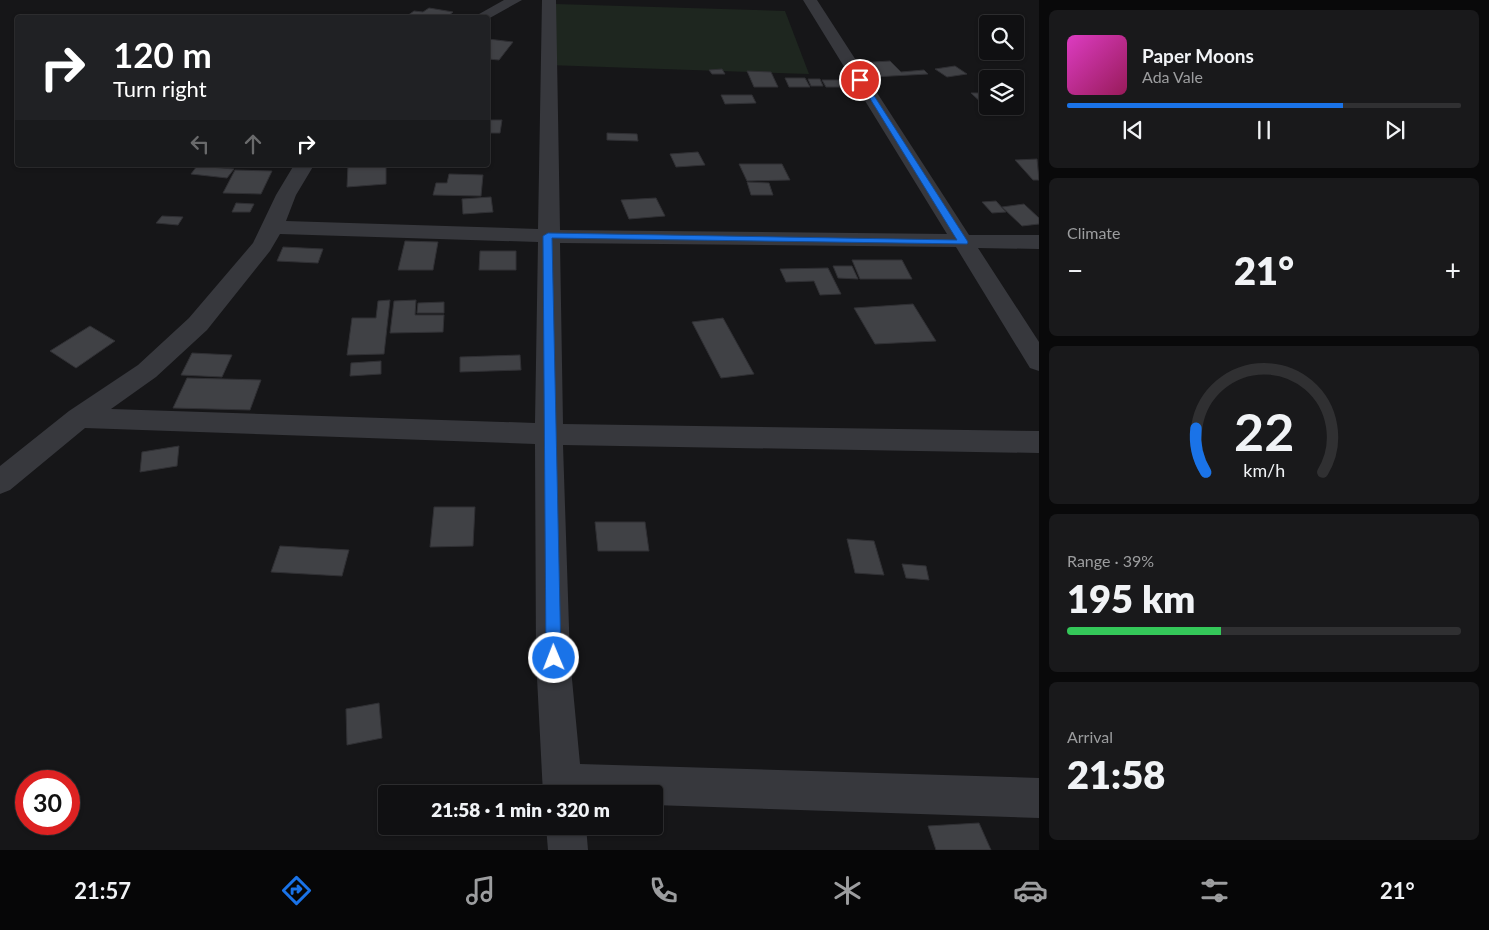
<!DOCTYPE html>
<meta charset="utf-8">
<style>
:root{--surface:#101012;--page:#19191b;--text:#f1f3f6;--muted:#9c9d9f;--line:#303032;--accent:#1a73e8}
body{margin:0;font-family:Lato,sans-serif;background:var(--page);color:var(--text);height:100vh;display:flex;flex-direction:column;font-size:19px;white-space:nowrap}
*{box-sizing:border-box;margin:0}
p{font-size:16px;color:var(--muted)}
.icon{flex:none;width:28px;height:28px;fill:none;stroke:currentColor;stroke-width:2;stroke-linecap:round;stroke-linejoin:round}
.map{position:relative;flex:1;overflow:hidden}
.details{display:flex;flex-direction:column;gap:10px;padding:10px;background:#09090a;width:450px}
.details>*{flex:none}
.banner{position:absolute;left:15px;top:15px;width:475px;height:152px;border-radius:5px;box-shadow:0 1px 4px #0004,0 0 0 1px var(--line);background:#202124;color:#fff;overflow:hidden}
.tools{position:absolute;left:979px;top:15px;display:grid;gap:10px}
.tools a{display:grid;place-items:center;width:45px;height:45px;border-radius:5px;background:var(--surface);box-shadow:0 1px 4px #0004,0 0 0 1px var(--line);font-size:25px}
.speed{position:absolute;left:15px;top:770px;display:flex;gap:10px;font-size:25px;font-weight:700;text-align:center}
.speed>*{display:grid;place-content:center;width:65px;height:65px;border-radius:50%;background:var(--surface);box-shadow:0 1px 4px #0004,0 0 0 1px var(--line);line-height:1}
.speed .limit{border:8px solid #d22;background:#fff;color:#111}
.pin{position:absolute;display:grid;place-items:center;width:42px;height:42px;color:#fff;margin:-21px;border:2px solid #fff;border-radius:50%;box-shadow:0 1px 5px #0007}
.me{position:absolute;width:55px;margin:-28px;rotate:359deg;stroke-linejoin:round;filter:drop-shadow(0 0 4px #0008)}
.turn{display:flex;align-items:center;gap:18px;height:105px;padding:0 15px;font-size:22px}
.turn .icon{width:65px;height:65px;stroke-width:2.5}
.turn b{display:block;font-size:35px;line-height:42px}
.lanes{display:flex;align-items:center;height:48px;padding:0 15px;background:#0003;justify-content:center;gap:25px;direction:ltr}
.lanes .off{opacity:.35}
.big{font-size:38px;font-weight:800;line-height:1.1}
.details .widget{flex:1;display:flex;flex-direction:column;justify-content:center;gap:8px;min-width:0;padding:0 18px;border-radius:8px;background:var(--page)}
.details .dial{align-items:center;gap:0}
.dial svg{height:130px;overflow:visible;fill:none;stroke:var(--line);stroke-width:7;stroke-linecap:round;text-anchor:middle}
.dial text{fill:var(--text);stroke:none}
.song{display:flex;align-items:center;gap:15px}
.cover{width:60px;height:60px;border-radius:8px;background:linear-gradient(135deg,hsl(310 70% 55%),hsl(330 70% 35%))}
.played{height:5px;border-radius:2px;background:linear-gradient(90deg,var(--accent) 70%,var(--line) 70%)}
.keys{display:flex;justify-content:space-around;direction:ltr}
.heat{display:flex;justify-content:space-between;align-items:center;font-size:28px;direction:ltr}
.charge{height:8px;border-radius:4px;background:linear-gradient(90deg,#34c759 39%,var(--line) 0)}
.trip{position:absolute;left:378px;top:785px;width:285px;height:50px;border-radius:5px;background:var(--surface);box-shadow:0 1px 4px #0004,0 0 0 1px var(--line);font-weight:800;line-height:50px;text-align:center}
.tab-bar{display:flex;height:80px;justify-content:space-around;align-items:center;background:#060607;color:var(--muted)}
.tab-bar .icon{width:35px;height:35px}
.tab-bar .active{color:var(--accent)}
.tab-bar b{font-size:22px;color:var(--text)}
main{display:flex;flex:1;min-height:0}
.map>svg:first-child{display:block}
.green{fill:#1e261f}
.building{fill:#404145;stroke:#303034}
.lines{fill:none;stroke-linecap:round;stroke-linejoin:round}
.minor{fill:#37383d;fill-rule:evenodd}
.route{fill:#1a73e8;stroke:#114b97}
</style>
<main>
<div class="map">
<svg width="1039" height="850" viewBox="0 0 1039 850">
<rect width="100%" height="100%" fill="#161618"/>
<path class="green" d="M555 4 785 11 809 74 548 65Z"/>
<g class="building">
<path d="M429 8 453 12 446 18 407 16 414 11 423 12Z"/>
<path d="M488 39 513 42 499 60 488 59Z"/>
<path d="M890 61 901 72 924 70 928 74 873 77 858 63Z"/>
<path d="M955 66 967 74 947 77 935 69Z"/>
<path d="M722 69 725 74H712L709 70Z"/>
<path d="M747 71 771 72 778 87H754Z"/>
<path d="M785 78H805L810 87H789Z"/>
<path d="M808 79H820L823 86H811Z"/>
<path d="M822 80H840L845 87H826Z"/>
<path d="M971 93H988V106H1008L986 107Z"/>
<path d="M721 95H752L756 103 725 104Z"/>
<path d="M488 120H502L500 133H488Z"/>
<path d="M607 133 637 134 638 141 607 140Z"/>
<path d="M698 152 705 165 676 167 670 154Z"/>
<path d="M1037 159 1039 180H1033L1015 160Z"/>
<path d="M739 164H782L790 180 747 181Z"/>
<path d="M348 165H386V184L347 187Z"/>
<path d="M197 166 234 169 227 178 191 174Z"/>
<path d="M235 170 272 171 261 194 223 193Z"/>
<path d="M449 174 483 175 481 196 433 195 436 183H447Z"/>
<path d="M747 182 769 183 773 195H751Z"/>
<path d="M491 197 493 212 463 214 462 199Z"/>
<path d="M656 198 665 216 629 219 621 200Z"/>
<path d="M996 201 1006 212 992 213 982 202Z"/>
<path d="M236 203 254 204 250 212H232Z"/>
<path d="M1024 204 1039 218V224L1022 226 1002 207Z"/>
<path d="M162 216 183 217 178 225 156 223Z"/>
<path d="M405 241 438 242 433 270H398Z"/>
<path d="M283 247 323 249 318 263 277 261Z"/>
<path d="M480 251H516V270H479Z"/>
<path d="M852 260H902L912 279H860Z"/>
<path d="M833 266H852L858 279 838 278Z"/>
<path d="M828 268 841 294 820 295 814 281 786 282 780 269Z"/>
<path d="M390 300 384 354 347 355 352 318H376L378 301Z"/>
<path d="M416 300 415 315H444L443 332 390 333 394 301Z"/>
<path d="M444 302V313H417L418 303Z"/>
<path d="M913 304 936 341 875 344 854 308Z"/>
<path d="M723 318 754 374 721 378 692 322Z"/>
<path d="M90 326 115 341 76 368 50 351Z"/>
<path d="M192 353 232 355 222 377 181 375Z"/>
<path d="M520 355 521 370 460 372V357Z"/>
<path d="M381 361V374L350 376 351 363Z"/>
<path d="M187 378 261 380 250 410 173 408Z"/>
<path d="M179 446 177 466 140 472 142 452Z"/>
<path d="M434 507H475L473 546 430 547Z"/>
<path d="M595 522H645L649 551H598Z"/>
<path d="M847 539 874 541 884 575 855 573Z"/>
<path d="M280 546 349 550 342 576 271 572Z"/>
<path d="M902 564 926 566 929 580 906 578Z"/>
<path d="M379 703 382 738 347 745 346 709Z"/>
<path d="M979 823 991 850H936L928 826Z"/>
</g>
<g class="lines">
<g class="minor">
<path d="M504 0H522L488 19V18H472Z"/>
<path d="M542 0H556L560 230 947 234 803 0H817L969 235H1039V249L978 248 1039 342V371L1030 368 956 247 560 243 563 424 1039 431V453L563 445 570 658 580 764 1039 778V818L654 805V794H543L536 658 535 444 85 428 10 490 0 494V466L69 411 138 365 189 318 253 243 276 195 294 165H314L296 195 286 221 538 229ZM280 234 538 242 535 423 111 409 156 377 207 330 270 251Z"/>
<path d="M546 826H586L588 850H548Z"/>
</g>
</g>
<path class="route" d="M858 79 864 80 968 242 967 244 552 238 561 658 559 662 554 664 548 662 546 658 543 236 548 233 957 240Z"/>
</svg>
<div class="tools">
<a><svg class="icon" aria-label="search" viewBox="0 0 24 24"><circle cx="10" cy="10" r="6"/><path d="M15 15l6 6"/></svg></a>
<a><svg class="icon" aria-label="layers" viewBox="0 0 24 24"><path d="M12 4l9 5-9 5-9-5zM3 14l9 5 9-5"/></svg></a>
</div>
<div class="speed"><div class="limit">30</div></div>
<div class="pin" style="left:860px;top:80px;background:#d93025"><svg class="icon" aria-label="arrive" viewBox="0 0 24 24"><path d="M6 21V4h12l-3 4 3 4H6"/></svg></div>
<svg class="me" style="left:554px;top:658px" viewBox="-20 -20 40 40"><circle r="17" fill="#1a73e8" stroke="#fff" stroke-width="3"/><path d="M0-11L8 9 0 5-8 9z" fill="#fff"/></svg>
<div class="trip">21:58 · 1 min · 320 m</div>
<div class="banner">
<div class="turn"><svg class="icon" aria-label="right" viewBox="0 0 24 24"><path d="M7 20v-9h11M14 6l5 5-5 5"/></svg><div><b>120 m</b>Turn right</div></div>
<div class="lanes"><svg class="icon off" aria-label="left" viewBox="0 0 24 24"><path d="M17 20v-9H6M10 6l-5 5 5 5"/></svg><svg class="icon off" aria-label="ahead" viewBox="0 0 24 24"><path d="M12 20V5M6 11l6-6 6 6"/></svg><svg class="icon" aria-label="right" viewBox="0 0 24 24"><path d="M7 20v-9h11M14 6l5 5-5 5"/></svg></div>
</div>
</div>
<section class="details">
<div class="widget">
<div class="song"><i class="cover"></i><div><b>Paper Moons</b><p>Ada Vale</p></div></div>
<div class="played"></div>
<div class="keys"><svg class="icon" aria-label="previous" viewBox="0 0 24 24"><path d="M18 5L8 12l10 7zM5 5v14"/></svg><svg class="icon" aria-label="pause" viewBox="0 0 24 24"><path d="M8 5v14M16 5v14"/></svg><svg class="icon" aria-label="next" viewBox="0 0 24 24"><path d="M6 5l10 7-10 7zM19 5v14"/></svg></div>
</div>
<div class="widget"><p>Climate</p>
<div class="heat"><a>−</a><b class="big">21°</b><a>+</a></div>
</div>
<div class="widget dial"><svg viewBox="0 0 100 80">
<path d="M14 69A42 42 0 1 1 86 69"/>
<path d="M14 69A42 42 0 0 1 8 42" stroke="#1a73e8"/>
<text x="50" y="56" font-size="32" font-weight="700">22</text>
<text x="50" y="72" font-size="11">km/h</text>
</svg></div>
<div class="widget"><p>Range · 39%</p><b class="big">195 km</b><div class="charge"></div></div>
<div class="widget"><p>Arrival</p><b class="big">21:58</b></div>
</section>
</main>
<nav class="tab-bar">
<b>21:57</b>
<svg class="icon active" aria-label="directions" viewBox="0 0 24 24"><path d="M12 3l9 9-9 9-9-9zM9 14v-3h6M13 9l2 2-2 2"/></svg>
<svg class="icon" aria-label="music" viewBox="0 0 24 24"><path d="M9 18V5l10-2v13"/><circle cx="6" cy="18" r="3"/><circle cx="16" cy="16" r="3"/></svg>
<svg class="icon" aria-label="phone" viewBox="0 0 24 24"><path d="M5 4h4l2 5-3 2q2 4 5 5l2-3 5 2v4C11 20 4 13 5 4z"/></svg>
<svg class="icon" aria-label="climate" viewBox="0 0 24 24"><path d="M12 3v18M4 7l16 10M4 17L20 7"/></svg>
<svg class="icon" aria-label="car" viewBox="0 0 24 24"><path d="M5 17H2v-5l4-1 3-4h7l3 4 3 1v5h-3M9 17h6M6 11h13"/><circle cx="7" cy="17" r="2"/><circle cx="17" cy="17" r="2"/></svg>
<svg class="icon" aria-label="filters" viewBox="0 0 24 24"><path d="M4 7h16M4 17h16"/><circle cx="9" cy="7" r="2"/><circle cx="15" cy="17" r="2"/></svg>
<b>21°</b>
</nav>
